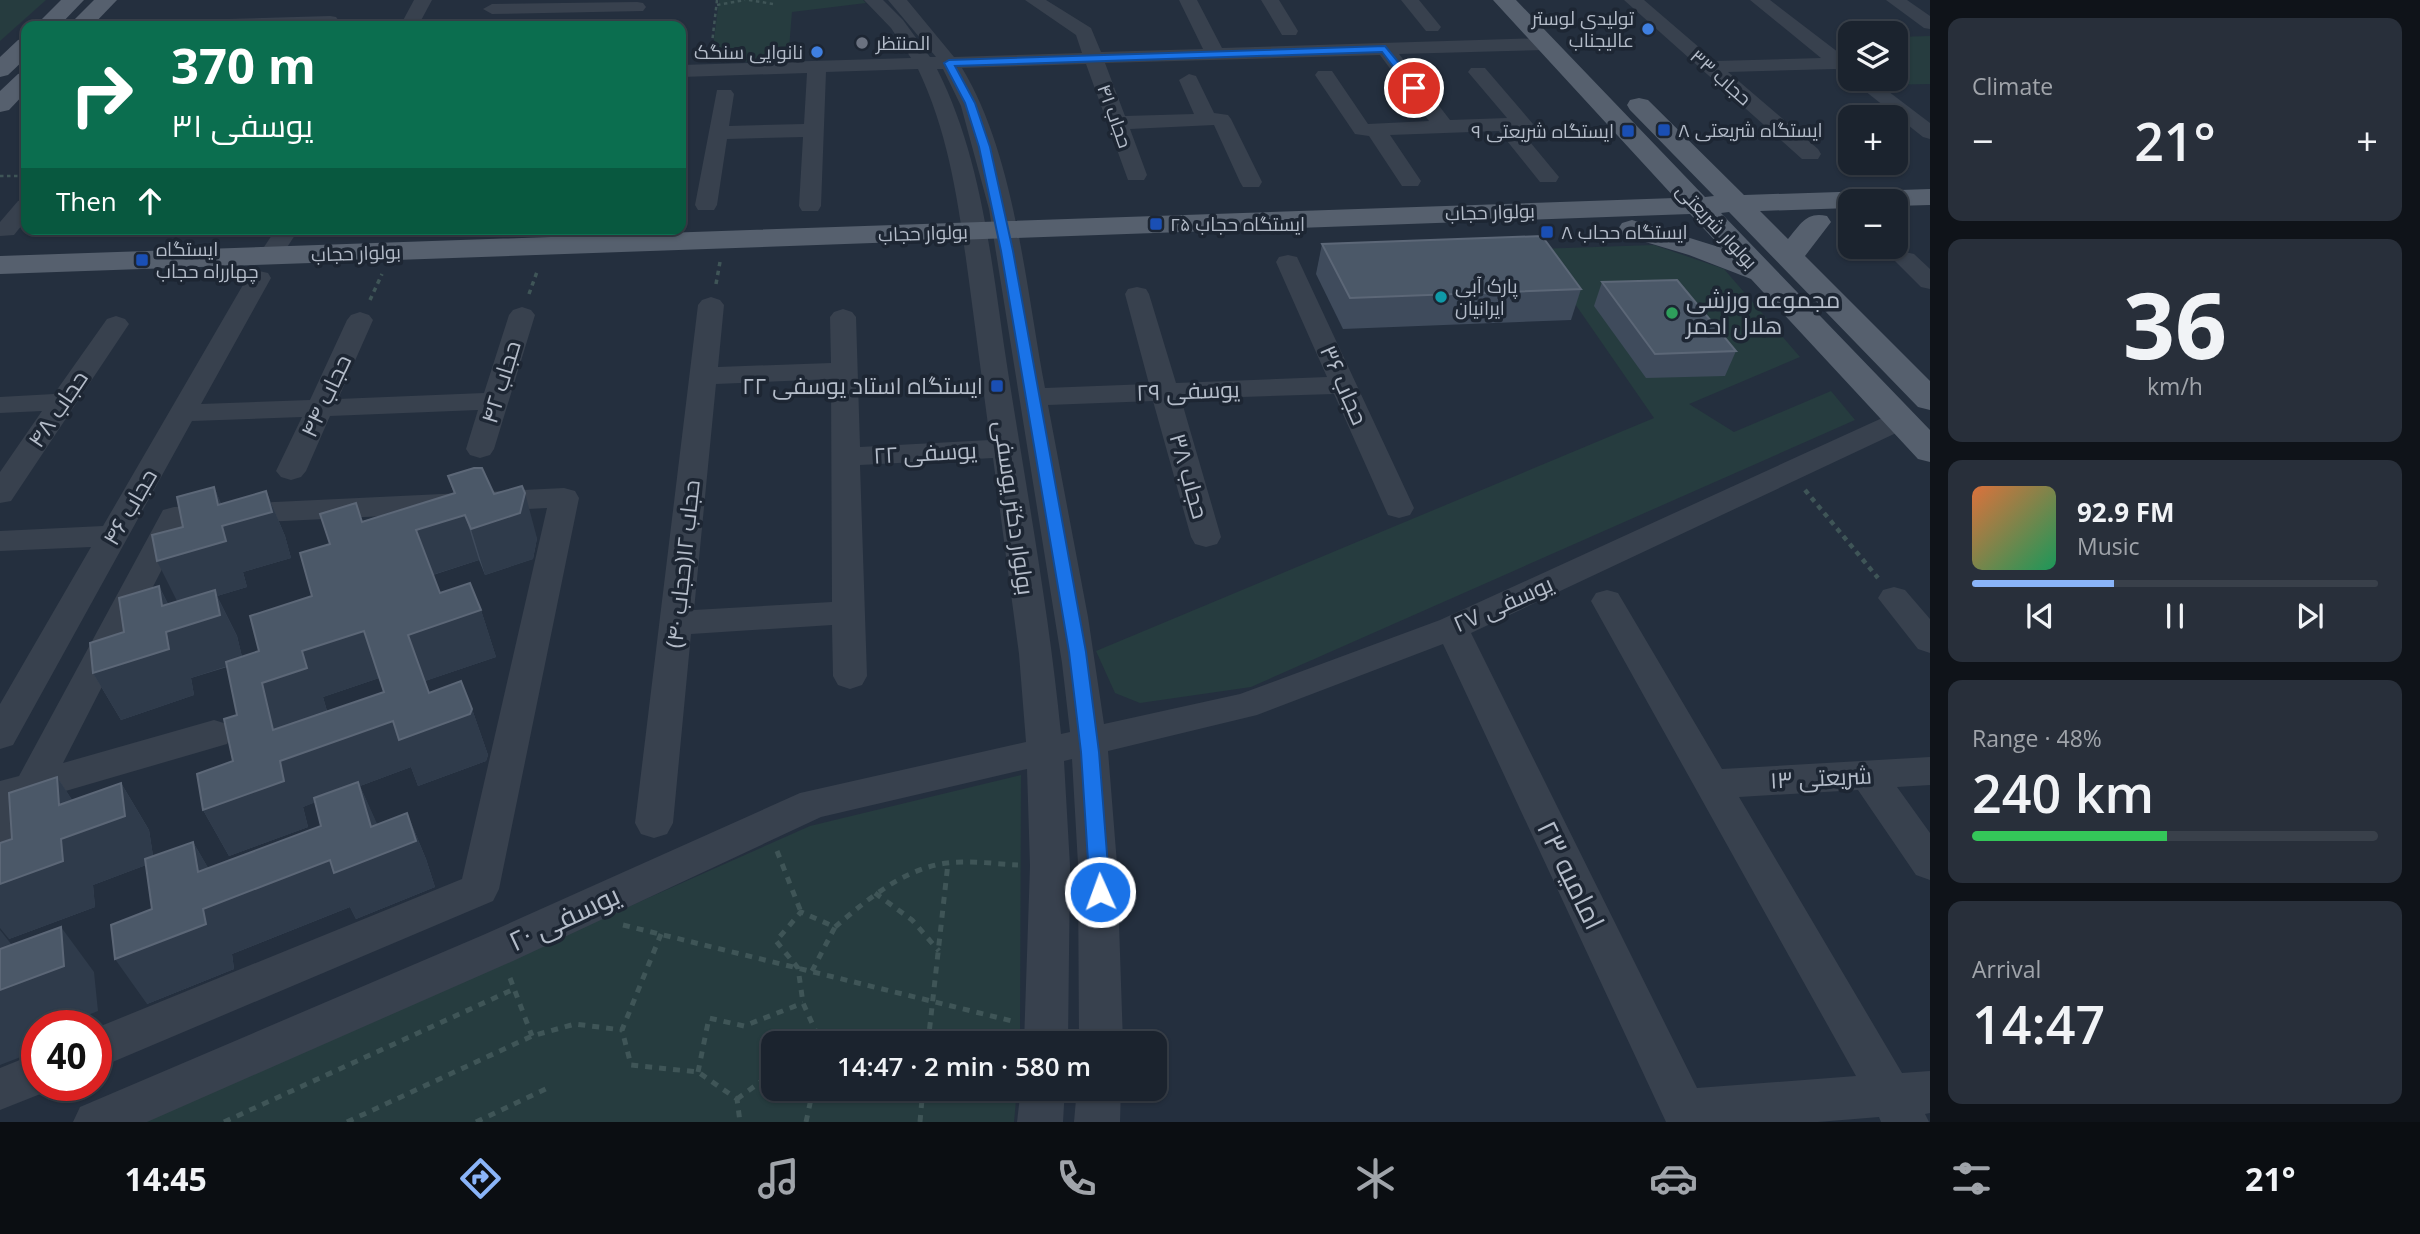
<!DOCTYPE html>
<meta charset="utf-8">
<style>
:root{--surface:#1b232e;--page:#282f3a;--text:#f1f3f6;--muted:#a0a4aa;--line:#39404a;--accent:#8ab4f8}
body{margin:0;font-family:"Open Sans",Cairo,sans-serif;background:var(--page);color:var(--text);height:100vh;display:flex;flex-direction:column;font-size:26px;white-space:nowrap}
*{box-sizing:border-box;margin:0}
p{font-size:23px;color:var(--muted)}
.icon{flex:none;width:38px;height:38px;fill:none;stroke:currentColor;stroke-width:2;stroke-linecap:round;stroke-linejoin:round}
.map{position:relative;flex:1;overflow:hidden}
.details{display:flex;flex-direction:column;gap:18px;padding:18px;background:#0f1319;width:490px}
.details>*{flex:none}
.top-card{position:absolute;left:21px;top:21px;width:665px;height:214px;border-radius:14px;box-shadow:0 2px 5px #0004,0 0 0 2px var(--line);background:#0b6e4f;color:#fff;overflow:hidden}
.fabs{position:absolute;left:1838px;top:21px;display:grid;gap:14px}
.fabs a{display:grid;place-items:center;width:70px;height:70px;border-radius:14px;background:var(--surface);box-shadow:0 2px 5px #0004,0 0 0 2px var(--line);font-size:35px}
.speed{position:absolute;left:21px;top:1010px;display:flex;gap:14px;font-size:35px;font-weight:700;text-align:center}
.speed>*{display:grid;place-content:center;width:91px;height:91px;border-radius:50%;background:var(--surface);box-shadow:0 2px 5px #0004,0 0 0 2px var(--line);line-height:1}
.speed .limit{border:10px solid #d22;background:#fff;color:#111}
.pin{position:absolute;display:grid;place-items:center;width:60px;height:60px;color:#fff;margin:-30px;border:4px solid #fff;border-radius:50%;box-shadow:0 2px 7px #0007}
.me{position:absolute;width:77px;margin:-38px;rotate:358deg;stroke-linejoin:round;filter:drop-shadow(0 0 5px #0008)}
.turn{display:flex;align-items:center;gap:24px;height:147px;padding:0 35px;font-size:32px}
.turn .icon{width:91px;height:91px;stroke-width:2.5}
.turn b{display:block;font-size:49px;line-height:60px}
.then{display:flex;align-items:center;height:66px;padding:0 35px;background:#0003;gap:14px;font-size:26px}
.big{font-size:52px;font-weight:600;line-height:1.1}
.details .card{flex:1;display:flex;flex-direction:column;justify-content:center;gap:10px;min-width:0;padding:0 24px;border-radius:14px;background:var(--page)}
.details .dial{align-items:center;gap:0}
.dial b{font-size:91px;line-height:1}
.song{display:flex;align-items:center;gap:21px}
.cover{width:84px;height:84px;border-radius:10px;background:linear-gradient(135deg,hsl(20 70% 55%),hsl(150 70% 35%))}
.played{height:7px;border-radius:4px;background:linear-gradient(90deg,var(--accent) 35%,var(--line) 35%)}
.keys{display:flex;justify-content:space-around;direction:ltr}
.heat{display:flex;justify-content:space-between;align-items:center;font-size:38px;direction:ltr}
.charge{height:10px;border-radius:5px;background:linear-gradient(90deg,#34c759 48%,var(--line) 0)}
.trip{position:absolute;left:761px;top:1031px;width:406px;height:70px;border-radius:14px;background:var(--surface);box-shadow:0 2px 5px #0004,0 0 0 2px var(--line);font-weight:600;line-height:70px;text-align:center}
.tab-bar{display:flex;height:112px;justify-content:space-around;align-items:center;background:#0b0e12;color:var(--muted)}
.tab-bar .icon{width:49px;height:49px}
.tab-bar .selected{color:var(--accent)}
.tab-bar b{font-size:32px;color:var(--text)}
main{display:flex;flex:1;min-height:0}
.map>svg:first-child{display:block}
.green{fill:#263c3f}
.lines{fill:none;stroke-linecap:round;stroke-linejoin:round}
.path-far3{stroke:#3f5557;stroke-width:2.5;stroke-dasharray:3.5 3.5;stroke-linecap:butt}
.path-far2{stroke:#3f5557;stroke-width:3.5;stroke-dasharray:4.5 4.5;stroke-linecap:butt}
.path-far1{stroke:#3f5557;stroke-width:4.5;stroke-dasharray:5 5;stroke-linecap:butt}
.path{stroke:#3f5557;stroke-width:5;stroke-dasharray:7 7;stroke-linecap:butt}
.minor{fill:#38414e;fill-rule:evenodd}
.major{fill:#56606e;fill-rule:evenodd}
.wall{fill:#3f4b5c;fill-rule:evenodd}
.shaded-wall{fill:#2f3b4b}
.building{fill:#4b5868;stroke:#5c6777;stroke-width:2;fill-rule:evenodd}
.route{fill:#1a73e8;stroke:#114b97;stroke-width:2}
.shop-dot{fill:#3f7fe0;stroke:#1d2633;stroke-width:2.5}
.worship-dot{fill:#6b7280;stroke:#1d2633;stroke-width:2.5}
.transit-dot{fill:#1a4fb4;stroke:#1d2633;stroke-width:2.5}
.culture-dot{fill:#0f9aa8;stroke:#1d2633;stroke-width:2.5}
.leisure-dot{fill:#2e9e5b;stroke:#1d2633;stroke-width:2.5}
.labels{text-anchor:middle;stroke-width:7;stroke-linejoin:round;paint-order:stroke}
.far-poi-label{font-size:19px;fill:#b4bcc9;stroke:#1d2633;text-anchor:start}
.far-street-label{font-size:19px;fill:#b4bcc9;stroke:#1d2633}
.poi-label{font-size:23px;fill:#b4bcc9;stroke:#1d2633;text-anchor:start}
.street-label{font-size:23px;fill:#b4bcc9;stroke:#1d2633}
.near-street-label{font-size:28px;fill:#b4bcc9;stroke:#1d2633}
</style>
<main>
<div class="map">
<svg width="1930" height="1122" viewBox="0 0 1930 1122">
<rect width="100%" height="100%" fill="#242f3e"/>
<g class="green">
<path d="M0 0H46L0 41Z"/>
<path d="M719 0H863L866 3 792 12 788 61 711 62Z"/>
<path d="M1930 36V84L1882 85 1874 79H1895V37Z"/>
<path d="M1654 245 1724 269 1800 357 1689 404 1734 432 1831 391 1855 420 1251 687 1140 703 1115 693 1096 651 1654 418 1537 249Z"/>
<path d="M1021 775 1020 1043H774V1088L1017 1089 1014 1122H144L810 826Z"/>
</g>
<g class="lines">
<g class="path-far3">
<path d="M749 0 773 4"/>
<path d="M717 5 745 0"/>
<path d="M123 26 169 25"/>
<path d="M711 52 717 0"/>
<path d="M0 176H26"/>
</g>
<g class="path-far2">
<path d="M716 284 720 262"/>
<path d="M529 294 538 269"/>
<path d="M370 300 382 274"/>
</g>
<path class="path-far1" d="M1805 490 1878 578"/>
<g class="path">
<path d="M777 851 801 912"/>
<path d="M875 893 912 920 939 951"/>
<path d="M623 925 1012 1021"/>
<path d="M835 927C868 899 903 869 947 863 970 860 995 864 1018 865"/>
<path d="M661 934 622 1030 631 1065 698 1072 737 1099 740 1122"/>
<path d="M812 971 835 927 801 912 776 941 798 968 803 1003 821 1043"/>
<path d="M510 978 532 1036"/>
<path d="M928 1043 948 863"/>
<path d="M698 1072 709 1018 744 1026 803 1003"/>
<path d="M737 1099 774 1072"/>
<path d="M811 1099 852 1097 905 1088"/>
<path d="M224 1122 514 989"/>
<path d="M347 1122 532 1036 575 1024 622 1030"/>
<path d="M476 1122 550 1087"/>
<path d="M806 1122 811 1099 808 1088"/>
<path d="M920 1122 923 1088"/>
</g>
<g class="minor">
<path d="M414 0H432L418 26H400Z"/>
<path d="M864 0H883L903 20 930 57H936L888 0H907L954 57 1082 53 1076 35 1025 0H1046L1091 28 1101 52 1203 49 1179 0H1197L1222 48 1546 38 1555 44 1546 50 1399 54 1450 120 1507 118 1468 72 1471 68H1485L1533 124 1530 128 1520 130 1559 177 1556 182H1540L1499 131 1390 135 1421 181 1418 186H1402L1369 136 1355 134 1315 75 1318 71H1332L1368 124 1429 121 1380 55 1105 63 1125 116 1194 114 1179 80 1189 74 1196 76 1214 113 1228 115 1231 119 1262 182 1259 187H1243L1240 182 1214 125 1130 129 1147 175 1144 180H1128L1086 64 962 68C1015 155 1026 289 1045 388L1149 384 1125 294 1128 289 1137 287 1146 289 1149 294 1176 383 1327 377 1276 262 1279 257 1288 255 1297 257 1414 508 1410 515 1399 518 1388 515 1334 394 1181 399 1221 537 1217 544 1206 547 1195 544 1191 537 1153 401 1048 405 1088 617 1104 724 1240 694 1440 620 1891 414 1901 412 1911 414 1915 420 1911 426 1471 633 1697 1088 1856 1076 1591 601 1596 593 1607 590 1618 593 1722 769 1930 757V785L1897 787 1930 833V880L1916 875 1858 790 1739 797 1902 1073 1930 1071V1113L1925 1114 1929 1122H1881L1879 1117 1818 1122H1666L1443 644 1257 715 1108 751 1117 864 1123 1043H1079L1078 864 1072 759 1064 761 1070 866 1068 1043H1024L1030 866 1027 769 821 817 513 961 147 1122H73L80 1107 483 935 800 793 1026 742 1019 654 993 458 860 465 867 676 862 685 850 689 838 685 833 676 832 625 691 634 673 823 667 834 654 838 641 834 635 823 698 305 702 300 711 297 720 300 724 305 718 367 831 363 830 317 834 312 843 309 852 312 856 317 860 447 990 440C983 387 976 334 969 281 959 208 950 136 918 69L826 72 821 206 818 211H802L799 206 803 137 727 139 717 205 714 210H698L695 205 717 90H731L734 94 729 126 804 124 807 73 681 77V65L911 58 891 28ZM937 69H943L961 106 989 209 1062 663 1070 732 1061 734C1049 612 1027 492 1008 372 992 270 984 162 937 69ZM831 379 832 602 694 610 716 384Z"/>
<path d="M1261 0H1279L1298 31 1296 35H1282Z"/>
<path d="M1401 0H1419L1441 27 1438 31H1426Z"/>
<path d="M1624 0H1644L1715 61 1821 58 1750 0H1770L1847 59 1850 62V73L1835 69 1728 72 1818 149 1821 154 1818 159H1802Z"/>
<path d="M1886 0H1907L1930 16V29L1924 28Z"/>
<path d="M637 2 643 3 646 7 643 11 492 14 483 9 492 4Z"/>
<path d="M330 16 336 17 339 21 336 25H182L191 20Z"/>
<path d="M1850 79H1872L1930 123V139L1923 137Z"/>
<path d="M26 199V220L14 235 0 236V222L18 201Z"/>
<path d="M276 229H299L278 261 270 263 262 261 258 256Z"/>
<path d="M1905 252 1914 254 1930 269V289L1921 287 1893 259 1896 254Z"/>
<path d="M259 271 268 273 271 278 201 404 310 400 347 320 351 315 360 312 369 315 373 320 338 399 484 393 509 315 513 310 522 307 531 310 535 315 494 449 490 455 480 458 470 455 466 449 478 410 330 416 306 471 301 477 291 480 281 477 276 471 302 417 192 421 13 745 0 749V704L91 547 0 551V531L103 526 247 278 250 273Z"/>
<path d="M116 316 125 319 129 324 11 501 0 503V472L42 411 0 413V397L54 394 107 319Z"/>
<path d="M564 488 575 491 579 498 499 889 493 901 96 1069V1028L462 879 547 508 184 526 63 763 214 720 227 724 232 734 227 744 45 797 14 859 0 864V781L19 776 163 510 174 507Z"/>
<path d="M1894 587 1905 590 1930 619V653L1918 649 1878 598 1883 590Z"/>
<path d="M37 1053V1085H54L53 1089 0 1110V1068Z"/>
<path d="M1021 1088H1065L1063 1122H1017Z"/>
<path d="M1077 1088H1121L1120 1122H1074Z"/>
</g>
<g class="major">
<path d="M61 0H84L59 26H35Z"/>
<path d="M94 0H117L92 26H68Z"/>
<path d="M1493 0H1516L1705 197 1714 196 1630 110 1627 105 1630 100 1639 98 1648 100 1744 195 1930 189V205L1895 206V201H1850V208L1760 211 1788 239C1800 225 1806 211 1827 216L1831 222 1805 256 1930 381V410L1918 407 1729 212 1721 213 1930 430V462L1918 459 1751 279 1689 255 1622 235 1618 229 1622 223 1632 220 1722 248 1690 214 0 274V256L1675 198Z"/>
<path d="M26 38V58L8 75 0 77V57L18 40Z"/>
<path d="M26 72V92L9 110 0 112V91L18 74Z"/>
</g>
</g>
<g class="wall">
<path d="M1322 244 1581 289 1571 320 1343 329 1316 274Z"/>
<path d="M1602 282 1736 351 1725 376 1646 378 1594 306Z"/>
<path d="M448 476 494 494 537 538 533 559 485 575 479 560 433 575 440 593 481 610 496 657 425 681 429 692 472 709 488 755 486 761 418 786 411 767 360 786 377 825 407 813 426 859 435 887 356 919 350 907 232 954 234 969 147 1004 152 909 146 865 93 885 95 907 9 939 12 839 57 777 72 800 121 783 149 830 153 856 193 842 208 868 321 826 315 802 303 807 308 827 229 856 203 810 233 761 237 715 227 667 191 678 194 695 121 720 93 673 159 586 168 604 178 602 183 527 214 487 221 504 266 491 285 536 291 558 243 572 247 587 217 596 237 636 242 657 259 651 312 596 330 544 363 521 454 494ZM379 678 384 692 327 711 323 697Z"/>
</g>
<g class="shaded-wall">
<path d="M214 487 230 524 266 491 285 536 291 558 243 572 247 587 217 596 237 636 243 661 191 678 194 695 121 720 93 673 159 586 180 628V607L157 561 218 505Z"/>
<path d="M525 493 537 538 533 559 485 575 471 529Z"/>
<path d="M465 515 479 560 432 575 416 530Z"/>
<path d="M481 610 496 657 425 681 441 725 472 709 488 755 486 761 418 786 411 767 360 786 379 828 407 813 426 859 435 887 356 919 350 907 232 954 234 969 147 1004 115 959 198 872 193 842 220 888 371 827 359 786 303 807 308 827 229 856 203 810 273 730 262 683 302 651 364 631 382 677 323 697 328 715 393 721 408 635Z"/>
<path d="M57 777 88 824 121 783 149 830 154 862 93 885 95 907 9 939 0 928V884L59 805Z"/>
<path d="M61 927 94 972 98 1011 61 1026H37V1035L30 1038 31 1053 0 1065V930L27 964Z"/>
</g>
<g class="building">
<path d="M1542 236 1581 289 1350 298 1322 244Z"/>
<path d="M1677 280 1736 351 1655 354 1602 282Z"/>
<path d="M474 468H482L494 494 522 486 525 493 520 513 471 529 465 515 416 530 440 593 470 583 481 610 408 635 429 693 461 681 472 709 470 714 399 740 393 721 280 761 284 781 203 810 197 774 233 761 224 719 237 715 226 662 259 651 250 616 312 596 300 553 330 544 320 514 356 503 362 522 455 493 448 476ZM364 631 384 692 273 730 262 683 307 668 302 651Z"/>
<path d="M214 487 218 505 266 491 272 512 222 526 226 541 157 561 152 535 183 527 177 497Z"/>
<path d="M159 586 162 606 215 590 220 615 166 632 169 649 93 673 90 643 124 632 119 598Z"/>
<path d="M57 777 59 805 121 783 125 816 61 839 63 861 0 884V843L12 839 9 793Z"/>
<path d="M358 782 371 827 407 813 416 841 334 873 330 860 203 909 206 924 115 959 111 925 152 909 145 859 193 842 198 872 321 826 314 798Z"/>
<path d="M61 927 64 966 0 990V949Z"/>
</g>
<path class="route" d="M1385 46 1418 86V90H1411L1382 52 955 66 975 103 990 147 1013 251 1086 652 1099 752 1110 892 1107 898 1100 900 1092 898 1090 892 1081 752 1069 652 1001 251 979 147 965 103 944 63 949 60Z"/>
<g class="shop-dot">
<circle cx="1648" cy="29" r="7"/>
<circle cx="817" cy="52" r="7"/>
</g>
<circle class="worship-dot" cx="862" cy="43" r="7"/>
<g class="transit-dot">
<rect x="1657" y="123" width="14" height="14" rx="3.5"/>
<rect x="1621" y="124" width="14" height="14" rx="3.5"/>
<rect x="1149" y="217" width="14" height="14" rx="3.5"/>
<rect x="1540" y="225" width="14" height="14" rx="3.5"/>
<rect x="135" y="253" width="14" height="14" rx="3.5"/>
<rect x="990" y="379" width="14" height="14" rx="3.5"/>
</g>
<circle class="culture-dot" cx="1441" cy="297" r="7"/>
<circle class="leisure-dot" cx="1672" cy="313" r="7"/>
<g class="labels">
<g class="far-poi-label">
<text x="1634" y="25" text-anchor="end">تولیدی لوستر<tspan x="1634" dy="22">عالیجناب</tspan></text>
<text x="876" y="50">المنتظر</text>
<text x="803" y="59" text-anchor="end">نانوایی سنگک</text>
<text x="1678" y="137">ایستگاه شریعتی ۸</text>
<text x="1614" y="138" text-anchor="end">ایستگاه شریعتی ۹</text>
<text x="1170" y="231">ایستگاه حجاب ۲۵</text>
<text x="1561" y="239">ایستگاه حجاب ۸</text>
<text x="156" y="256">ایستگاه<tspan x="156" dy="22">چهارراه حجاب</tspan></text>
<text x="1455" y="293">پارک آبی<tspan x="1455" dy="22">ایرانیان</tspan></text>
</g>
<g class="far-street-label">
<text transform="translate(1721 77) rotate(41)" y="7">حجاب ۳۳</text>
<text transform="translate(1115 116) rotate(70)" y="7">حجاب ۴۱</text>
<text transform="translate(1490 212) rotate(-2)" y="7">بولوار حجاب</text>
<text transform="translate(1717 226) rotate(47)" y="7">بولوار شریعتی</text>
<text transform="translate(923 233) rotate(-2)" y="7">بولوار حجاب</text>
<text transform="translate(356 253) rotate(-2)" y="7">بولوار حجاب</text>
</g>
<g class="poi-label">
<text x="1686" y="308">مجموعه ورزشی<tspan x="1686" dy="26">هلال احمر</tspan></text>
<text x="983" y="394" text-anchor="end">ایستگاه استاد یوسفی ۲۲</text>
</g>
<g class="street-label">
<text transform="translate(501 382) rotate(-73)" y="8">حجاب ۴۲</text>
<text transform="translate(1344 385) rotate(66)" y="8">حجاب ۳۶</text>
<text transform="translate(1188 391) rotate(-2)" y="8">یوسفی ۲۹</text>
<text transform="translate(326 396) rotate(-65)" y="8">حجاب ۴۴</text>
<text transform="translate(58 409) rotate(-56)" y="8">حجاب ۴۸</text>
<text transform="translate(925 453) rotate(-3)" y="8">یوسفی ۲۲</text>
<text transform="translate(1189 476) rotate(74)" y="8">حجاب ۳۸</text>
<text transform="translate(130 507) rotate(-60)" y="8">حجاب ۴۶</text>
<text transform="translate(1014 508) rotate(82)" y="8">بولوار دکتر یوسفی</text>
<text transform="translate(683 564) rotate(-84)" y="8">حجاب ۱۲(حجاب ۴۰)</text>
<text transform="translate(1503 604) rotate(-24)" y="8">یوسفی ۲۷</text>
<text transform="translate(1821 778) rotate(-3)" y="8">شریعتی ۱۳</text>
</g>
<g class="near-street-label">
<text transform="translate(1571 875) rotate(64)" y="10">امامیه ۲۳</text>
<text transform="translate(564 918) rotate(-25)" y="10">یوسفی ۲۰</text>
</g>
</g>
</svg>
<div class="fabs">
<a><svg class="icon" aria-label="layers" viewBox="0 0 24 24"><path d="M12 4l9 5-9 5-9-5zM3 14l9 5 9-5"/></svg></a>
<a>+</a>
<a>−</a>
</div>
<div class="speed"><div class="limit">40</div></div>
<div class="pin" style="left:1414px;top:88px;background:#d93025"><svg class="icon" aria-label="arrive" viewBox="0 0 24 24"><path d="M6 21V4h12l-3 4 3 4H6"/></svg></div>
<svg class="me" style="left:1100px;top:892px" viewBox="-20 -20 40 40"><circle r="17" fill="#1a73e8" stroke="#fff" stroke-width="3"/><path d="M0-11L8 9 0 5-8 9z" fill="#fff"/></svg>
<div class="trip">14:47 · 2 min · 580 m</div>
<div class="top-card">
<div class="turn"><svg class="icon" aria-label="right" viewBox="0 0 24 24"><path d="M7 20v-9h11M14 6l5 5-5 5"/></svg><div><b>370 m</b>یوسفی ۳۱</div></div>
<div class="then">Then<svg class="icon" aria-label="ahead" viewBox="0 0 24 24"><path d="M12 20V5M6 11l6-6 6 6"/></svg></div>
</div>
</div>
<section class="details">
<div class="card"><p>Climate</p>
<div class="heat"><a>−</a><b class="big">21°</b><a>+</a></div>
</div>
<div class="card dial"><b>36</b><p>km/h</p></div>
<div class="card">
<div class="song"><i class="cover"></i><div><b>92.9 FM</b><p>Music</p></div></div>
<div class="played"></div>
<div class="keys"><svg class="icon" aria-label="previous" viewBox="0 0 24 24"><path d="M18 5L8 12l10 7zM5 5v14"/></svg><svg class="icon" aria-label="pause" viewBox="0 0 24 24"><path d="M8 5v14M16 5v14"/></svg><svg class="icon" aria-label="next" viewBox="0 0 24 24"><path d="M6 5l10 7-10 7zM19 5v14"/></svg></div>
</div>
<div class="card"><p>Range · 48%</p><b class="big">240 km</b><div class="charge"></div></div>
<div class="card"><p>Arrival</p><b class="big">14:47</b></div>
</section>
</main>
<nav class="tab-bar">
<b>14:45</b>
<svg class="icon selected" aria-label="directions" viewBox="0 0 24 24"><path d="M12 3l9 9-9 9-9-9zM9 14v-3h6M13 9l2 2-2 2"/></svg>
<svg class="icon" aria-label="music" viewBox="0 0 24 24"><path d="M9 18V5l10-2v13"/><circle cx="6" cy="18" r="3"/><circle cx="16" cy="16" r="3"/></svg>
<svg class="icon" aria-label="phone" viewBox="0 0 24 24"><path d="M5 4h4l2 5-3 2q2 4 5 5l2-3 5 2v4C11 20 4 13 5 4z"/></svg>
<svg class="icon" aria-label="climate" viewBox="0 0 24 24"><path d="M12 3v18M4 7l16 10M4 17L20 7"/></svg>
<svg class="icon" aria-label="car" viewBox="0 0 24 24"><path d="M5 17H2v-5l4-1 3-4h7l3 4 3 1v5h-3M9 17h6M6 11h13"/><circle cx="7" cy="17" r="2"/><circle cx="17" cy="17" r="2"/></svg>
<svg class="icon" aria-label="filters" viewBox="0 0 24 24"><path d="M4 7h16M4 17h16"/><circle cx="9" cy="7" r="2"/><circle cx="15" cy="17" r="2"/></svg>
<b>21°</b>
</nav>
